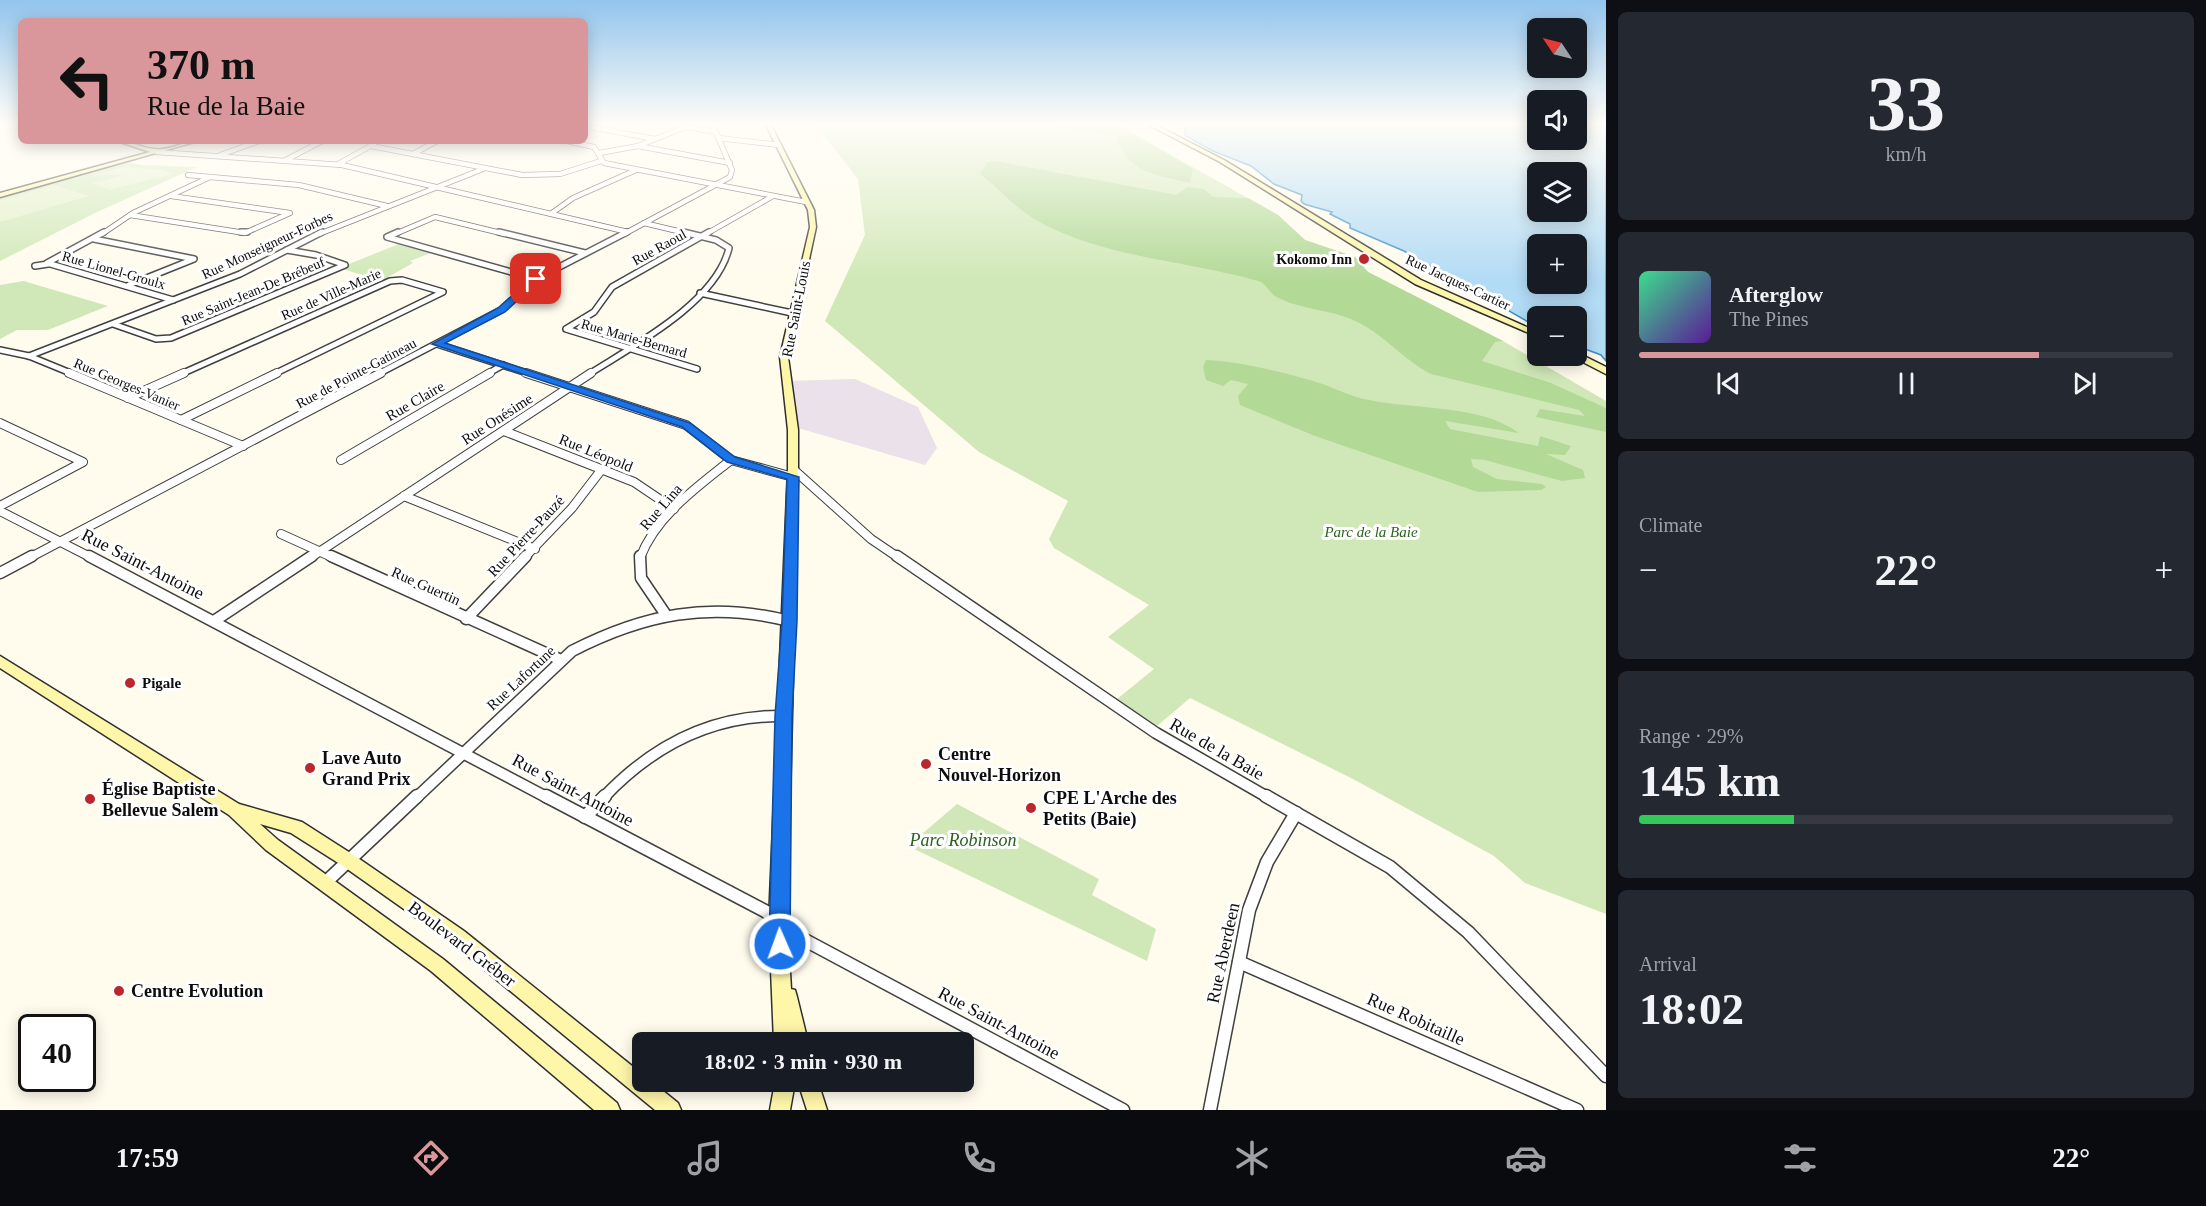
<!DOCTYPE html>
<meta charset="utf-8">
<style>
:root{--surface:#171b24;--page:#242831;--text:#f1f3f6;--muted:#9ea1a6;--line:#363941;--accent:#d9979b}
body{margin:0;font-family:Georgia,serif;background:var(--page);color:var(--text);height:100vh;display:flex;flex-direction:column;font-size:22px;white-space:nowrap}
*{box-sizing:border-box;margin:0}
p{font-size:20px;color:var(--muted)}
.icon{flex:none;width:33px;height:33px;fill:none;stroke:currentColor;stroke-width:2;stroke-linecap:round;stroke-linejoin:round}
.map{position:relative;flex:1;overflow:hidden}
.details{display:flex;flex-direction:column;gap:12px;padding:12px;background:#0d0f14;width:600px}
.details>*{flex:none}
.guide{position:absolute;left:18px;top:18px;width:570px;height:126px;border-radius:9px;box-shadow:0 3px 15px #0003;background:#d9979b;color:#111;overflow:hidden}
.needle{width:39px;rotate:305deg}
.fabs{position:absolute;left:1527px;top:18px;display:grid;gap:12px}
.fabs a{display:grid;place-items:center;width:60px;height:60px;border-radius:9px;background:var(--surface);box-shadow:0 3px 15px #0003;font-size:30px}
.speed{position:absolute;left:18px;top:1014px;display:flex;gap:12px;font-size:30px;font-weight:700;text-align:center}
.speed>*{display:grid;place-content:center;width:78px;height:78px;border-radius:50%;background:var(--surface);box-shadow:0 3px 15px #0003;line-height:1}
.speed .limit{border:3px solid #111;border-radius:9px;background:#fff;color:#111}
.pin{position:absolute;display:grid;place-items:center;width:51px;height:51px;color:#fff;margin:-26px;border-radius:12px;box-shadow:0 3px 9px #0006}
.me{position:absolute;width:66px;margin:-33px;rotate:358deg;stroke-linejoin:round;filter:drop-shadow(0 0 4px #0008)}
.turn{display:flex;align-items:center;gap:21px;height:126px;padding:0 30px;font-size:27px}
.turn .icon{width:78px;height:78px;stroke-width:2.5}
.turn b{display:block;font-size:42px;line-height:51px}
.big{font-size:45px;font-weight:800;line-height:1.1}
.details .card{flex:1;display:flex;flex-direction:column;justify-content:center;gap:9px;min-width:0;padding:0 21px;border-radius:9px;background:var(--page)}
.details .dial{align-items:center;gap:0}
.dial b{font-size:78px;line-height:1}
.song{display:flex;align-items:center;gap:18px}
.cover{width:72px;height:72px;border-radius:9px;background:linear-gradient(135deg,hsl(150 70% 55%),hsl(270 70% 35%))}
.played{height:6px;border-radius:3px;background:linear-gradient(90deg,var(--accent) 75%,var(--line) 75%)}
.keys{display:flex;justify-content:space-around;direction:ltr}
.heat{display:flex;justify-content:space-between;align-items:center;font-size:33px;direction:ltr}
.charge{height:9px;border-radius:4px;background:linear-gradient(90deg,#34c759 29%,var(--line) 0)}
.trip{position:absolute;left:632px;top:1032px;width:342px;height:60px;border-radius:9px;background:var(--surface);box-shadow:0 3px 15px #0003;font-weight:800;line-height:60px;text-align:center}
.tabs{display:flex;height:96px;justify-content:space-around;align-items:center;background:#090b0e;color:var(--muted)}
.tabs .icon{width:42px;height:42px}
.tabs .current{color:var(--accent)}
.tabs b{font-size:27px;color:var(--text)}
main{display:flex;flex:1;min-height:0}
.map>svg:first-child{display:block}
.industrial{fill:#eae1eb}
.green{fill:#d0e8b7}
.forest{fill:#b3d997}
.pitch{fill:#e2f0c9}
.water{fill:#b2dbf5;stroke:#3a8fcb;stroke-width:1.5;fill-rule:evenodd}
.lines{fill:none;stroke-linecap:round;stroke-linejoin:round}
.street-far4-casing{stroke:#404040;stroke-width:6}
.street-far3-casing{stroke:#404040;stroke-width:8}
.street-far2-casing{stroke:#404040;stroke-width:10}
.street-far1-casing{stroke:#404040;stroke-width:13}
.street-casing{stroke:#404040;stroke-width:15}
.secondary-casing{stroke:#2f2f2f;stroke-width:3}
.street-far4{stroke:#fff;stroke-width:4.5}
.street-far3{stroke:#fff;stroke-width:5}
.street-far2{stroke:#fff;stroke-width:8}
.street-far1{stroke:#fff;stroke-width:10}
.street{stroke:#fff;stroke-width:12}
.secondary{fill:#fef6a9;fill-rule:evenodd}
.route{fill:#1a73e8;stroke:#114b97;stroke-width:1.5}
.poi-dot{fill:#bb272c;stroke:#fff;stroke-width:2}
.labels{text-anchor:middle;stroke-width:6;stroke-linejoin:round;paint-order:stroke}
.far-street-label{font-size:14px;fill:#0d0d0d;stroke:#fff}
.far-poi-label{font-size:14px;font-weight:bold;fill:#0d0d0d;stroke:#fff;text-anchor:end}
.street-label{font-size:15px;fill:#0d0d0d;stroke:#fff}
.park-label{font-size:15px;font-style:italic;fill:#2b631e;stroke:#fff}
.poi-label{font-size:15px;font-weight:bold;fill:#0d0d0d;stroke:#fff;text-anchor:start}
.near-street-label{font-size:18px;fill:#0d0d0d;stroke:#fff}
.near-poi-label{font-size:18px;font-weight:bold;fill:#0d0d0d;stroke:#fff;text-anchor:start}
.near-park-label{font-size:18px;font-style:italic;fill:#2b631e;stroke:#fff}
</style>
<main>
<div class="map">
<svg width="1606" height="1110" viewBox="0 0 1606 1110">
<rect width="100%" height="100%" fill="#fffbed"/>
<path class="industrial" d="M855 379 918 407 937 448 925 465 798 428 786 381Z"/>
<g class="green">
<path d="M816 125H1118L1278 215 1305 240 1355 257 1368 272 1503 341 1606 401V914L1525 883 1494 856 1353 779 1190 698 1157 726 1117 699 1154 669 1108 637 1149 605 1054 548 1049 539 1068 501 979 452 825 321 865 235 858 179Z"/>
<path d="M123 161 142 165 197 167 97 212 0 261V195Z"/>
<path d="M404 242 436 251 410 261 413 263 388 277 393 279 386 282 339 268Z"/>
<path d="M24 281 27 282 108 306 48 330H17L0 339V285Z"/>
<path d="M957 804 1099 879 1092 895 1156 929 1147 961 908 846Z"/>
</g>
<g class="forest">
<path d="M1050 125H1118L1193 169 1190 183C1157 175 1127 173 1116 136Z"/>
<path d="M995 161 1177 195 1187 187 1203 189 1214 197 1248 198 1278 215 1305 240 1355 257 1368 272 1503 341 1495 342 1482 361 1551 383 1606 408V432L1536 417 1540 409 1585 416 1579 410 1431 374C1403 360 1382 332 1353 320 1329 309 1299 310 1275 296 1269 292 1266 283 1258 281 1185 260 1103 258 1036 220 1016 209 999 188 980 174L988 162Z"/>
<path d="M1206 360C1237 361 1283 372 1313 381 1328 385 1341 392 1356 397 1405 411 1478 402 1519 433L1445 421 1450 429 1538 446 1540 436 1571 446 1565 455 1546 454 1583 470 1585 478 1562 481 1485 460 1471 459 1473 467 1497 479 1542 484 1546 487 1541 490 1478 492 1315 436 1240 405 1238 396 1248 384 1231 380 1223 386 1206 380 1203 367Z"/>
</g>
<g class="pitch">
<path d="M127 166C144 170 157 167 173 174L109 190 92 183 126 175H94Z"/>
<path d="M54 185 89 196 0 222V200Z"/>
</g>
<path class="water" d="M1186 125H1537L1538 140H1576L1577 125H1606V361L1601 355 1577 346 1576 316H1538L1537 327 1404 251 1350 228V224L1330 214 1332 212 1304 204 1301 201 1302 195 1274 184 1251 166 1213 151 1186 136 1184 132ZM1538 172H1576V212H1538ZM1538 244H1576V284H1538Z"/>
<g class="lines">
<g class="street-far4-casing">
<g id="street-far4">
<path d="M585 126 655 139"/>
<path d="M681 126 716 132"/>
<path d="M718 138 779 145"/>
<path d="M567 141 594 147 604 163 806 202"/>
<path d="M371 146 522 175 560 174 601 161"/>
<path d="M638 146 730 163"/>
<path d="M157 152 342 165 628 232"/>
<path d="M599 153 638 146 685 127"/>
<path d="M413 154 437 141"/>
<path d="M220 155 259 141"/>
<path d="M284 161 322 141"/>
<path d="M338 164 374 144"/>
<path d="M188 175 299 185 387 206"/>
<path d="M552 213 573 198 636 170"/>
<path d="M130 215 245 233 290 213 171 196"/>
<path d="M644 223 690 234"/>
<path d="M102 234 133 213 210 177"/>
<path d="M319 234 483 169"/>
<path d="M395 234 435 217 505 234"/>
<path d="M624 234 730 177 732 170 713 125"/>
<path d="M706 234 773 196"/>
</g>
</g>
<g class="street-far3-casing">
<g id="street-far3">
<path d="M104 232 47 263 173 300"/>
<path d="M241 232H247"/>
<path d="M398 232 387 237 536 279"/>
<path d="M499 232 585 253"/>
<path d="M94 239 194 259 129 285"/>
<path d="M35 266 48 264"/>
<path d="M700 293 792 313"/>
<path d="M113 324 156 339 171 338 345 265 316 255 287 250"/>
<path d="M437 344 530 374"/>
<path d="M0 350 29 356 73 374"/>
<path d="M29 356 240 274 322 232"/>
<path d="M697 369 566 329 594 312 612 287 709 232"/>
<path d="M181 374 390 281 402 280 443 292 274 374"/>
<path d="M378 374 501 310 536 279 627 232"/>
<path d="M487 374 503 365"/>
<path d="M589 374C633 346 716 303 729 248L716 240 683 232"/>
</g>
</g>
<g class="street-far2-casing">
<g id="street-far2">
<path d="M69 373 243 446"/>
<path d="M526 373 686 425 731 460 793 477"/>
<path d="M128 398 184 373"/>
<path d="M181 420 277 373"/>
<path d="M0 423 83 462 0 506"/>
<path d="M504 431 634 482 674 509"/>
<path d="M341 460 490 373"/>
<path d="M793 469 871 539 899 558"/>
<path d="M404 496 535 549"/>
<path d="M0 511 92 558"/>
<path d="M281 534 334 558"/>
<path d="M29 558 381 373"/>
<path d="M310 558 591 373"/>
<path d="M524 558 572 508 602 469"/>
<path d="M640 558C656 516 697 487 731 460"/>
</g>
</g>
<g class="street-far1-casing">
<g id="street-far1">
<path d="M89 556 548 798"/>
<path d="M331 556 561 660"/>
<path d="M640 556 641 578 666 615"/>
<path d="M897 556 1156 733 1269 798"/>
<path d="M0 573 32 556"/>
<path d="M466 619 526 556"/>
<path d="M214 621 312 556"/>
<path d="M416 798 572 651C644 614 710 601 789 621"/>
<path d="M603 798C652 746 711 715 783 716"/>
</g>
</g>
<g class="street-casing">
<g id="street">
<path d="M546 796 765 911 801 938 1123 1110"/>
<path d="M1266 796 1390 867 1468 932 1606 1076"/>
<path d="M585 817 605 796"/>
<path d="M326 882 417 796"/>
<path d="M1239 962 1577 1110"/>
<path d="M1210 1110 1249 910 1267 862 1296 813"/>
</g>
</g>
<g class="secondary-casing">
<g id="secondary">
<path d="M766 125H771L814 210 816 227 788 357 798 430V469L787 921 791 989 795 990 797 997 808 1042H774L769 921 788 469V430L780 357 810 227 808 210Z"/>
<path d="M1149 125H1156L1224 160 1421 280 1538 332V337L1415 284 1220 162Z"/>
<path d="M117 141C131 141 142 148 155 149 169 151 184 141 198 141L0 197V193L150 152Z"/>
<path d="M1576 352 1606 367V374L1573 357 1572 356H1576Z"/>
<path d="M0 656 239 804 302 822 355 856 464 931 642 1074V1082H652L678 1103 681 1110H655L452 943 343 866 291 833 260 824 278 840 443 959 617 1103 620 1110H594L431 971 266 850 229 815 0 668Z"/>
<path d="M775 1082H795L790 1110H770Z"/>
<path d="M798 1082H818L827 1110H807Z"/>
</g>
</g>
<use href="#street-far4" class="street-far4"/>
<use href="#street-far3" class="street-far3"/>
<use href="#street-far2" class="street-far2"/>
<use href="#street-far1" class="street-far1"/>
<use href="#street" class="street"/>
<use href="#secondary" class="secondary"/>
</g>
<linearGradient id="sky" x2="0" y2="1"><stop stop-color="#92c4ed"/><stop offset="0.44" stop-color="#fffdf7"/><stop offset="1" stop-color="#fffdf7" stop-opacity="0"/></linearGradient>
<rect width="1606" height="281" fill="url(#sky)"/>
<path class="route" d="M533 277 541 279 505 312 445 343 690 423 735 457 799 477 797 621 792 716 790 944 787 951 780 954 772 951 769 944 775 716 782 621 787 479 727 462 682 427 432 344 498 308Z"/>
<g class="poi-dot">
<circle cx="1364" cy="259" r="6"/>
<circle cx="130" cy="683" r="6"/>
<circle cx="926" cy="764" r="6"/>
<circle cx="310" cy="768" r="6"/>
<circle cx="90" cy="799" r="6"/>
<circle cx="1031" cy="808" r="6"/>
<circle cx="119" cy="991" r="6"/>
</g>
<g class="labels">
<g class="far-street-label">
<text transform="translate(267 245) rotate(-25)" y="5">Rue Monseigneur-Forbes</text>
<text transform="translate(659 247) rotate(-29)" y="5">Rue Raoul</text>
<text transform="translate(114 270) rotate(16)" y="5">Rue Lionel-Groulx</text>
<text transform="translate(1458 282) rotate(25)" y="5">Rue Jacques-Cartier</text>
<text transform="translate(253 291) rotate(-23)" y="5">Rue Saint-Jean-De Brébeuf</text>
<text transform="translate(331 294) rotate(-24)" y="5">Rue de Ville-Marie</text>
<text transform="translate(634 338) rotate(16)" y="5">Rue Marie-Bernard</text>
<text transform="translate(356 373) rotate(-28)" y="5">Rue de Pointe-Gatineau</text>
<text transform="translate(127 384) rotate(23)" y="5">Rue Georges-Vanier</text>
</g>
<g class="far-poi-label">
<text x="1352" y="264">Kokomo Inn</text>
</g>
<g class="street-label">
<text transform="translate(796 309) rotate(-79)" y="5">Rue Saint-Louis</text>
<text transform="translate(415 401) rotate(-30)" y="5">Rue Claire</text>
<text transform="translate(497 419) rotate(-33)" y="5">Rue Onésime</text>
<text transform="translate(596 453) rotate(22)" y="5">Rue Léopold</text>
<text transform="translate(661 507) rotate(-49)" y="5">Rue Lina</text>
<text transform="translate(526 536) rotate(-47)" y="5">Rue Pierre-Pauzé</text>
<text transform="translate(426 586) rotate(24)" y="5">Rue Guertin</text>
<text transform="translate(521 678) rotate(-43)" y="5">Rue Lafortune</text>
</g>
<g class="park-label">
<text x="1371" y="537">Parc de la Baie</text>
</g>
<g class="poi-label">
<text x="142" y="688">Pigale</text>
</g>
<g class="near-street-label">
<text transform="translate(143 564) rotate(27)" y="6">Rue Saint-Antoine</text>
<text transform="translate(1217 749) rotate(30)" y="6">Rue de la Baie</text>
<text transform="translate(573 790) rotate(28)" y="6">Rue Saint-Antoine</text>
<text transform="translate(462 944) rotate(37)" y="6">Boulevard Gréber</text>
<text transform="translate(1223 953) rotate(-78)" y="6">Rue Aberdeen</text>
<text transform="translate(1416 1019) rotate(24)" y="6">Rue Robitaille</text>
<text transform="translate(999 1023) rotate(28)" y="6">Rue Saint-Antoine</text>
</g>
<g class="near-poi-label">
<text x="938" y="760">Centre<tspan x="938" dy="21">Nouvel-Horizon</tspan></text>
<text x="322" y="764">Lave Auto<tspan x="322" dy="21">Grand Prix</tspan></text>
<text x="102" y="795">Église Baptiste<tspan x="102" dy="21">Bellevue Salem</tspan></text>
<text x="1043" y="804">CPE L'Arche des<tspan x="1043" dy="21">Petits (Baie)</tspan></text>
<text x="131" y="997">Centre Evolution</text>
</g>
<g class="near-park-label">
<text x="963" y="846">Parc Robinson</text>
</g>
</g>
</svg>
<div class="fabs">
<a><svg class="needle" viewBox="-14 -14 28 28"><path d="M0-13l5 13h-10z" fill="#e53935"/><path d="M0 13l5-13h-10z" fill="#9ea1a6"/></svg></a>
<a><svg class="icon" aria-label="sound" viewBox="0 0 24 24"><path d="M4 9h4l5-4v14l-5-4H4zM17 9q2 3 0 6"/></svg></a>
<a><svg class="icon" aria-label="layers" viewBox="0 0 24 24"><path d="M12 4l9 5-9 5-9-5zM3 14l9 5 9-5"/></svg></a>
<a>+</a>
<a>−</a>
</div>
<div class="speed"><div class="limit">40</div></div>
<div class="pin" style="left:536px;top:279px;background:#d93025"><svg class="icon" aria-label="arrive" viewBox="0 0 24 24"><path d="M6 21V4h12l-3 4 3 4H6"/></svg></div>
<svg class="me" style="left:780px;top:944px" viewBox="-20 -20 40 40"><circle r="17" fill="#1a73e8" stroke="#fff" stroke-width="3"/><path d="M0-11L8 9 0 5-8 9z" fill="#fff"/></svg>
<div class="trip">18:02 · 3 min · 930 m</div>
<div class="guide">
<div class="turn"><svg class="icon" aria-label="left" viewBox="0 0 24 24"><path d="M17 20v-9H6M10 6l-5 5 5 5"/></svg><div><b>370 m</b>Rue de la Baie</div></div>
</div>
</div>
<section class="details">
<div class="card dial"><b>33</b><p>km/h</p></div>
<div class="card">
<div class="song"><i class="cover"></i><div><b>Afterglow</b><p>The Pines</p></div></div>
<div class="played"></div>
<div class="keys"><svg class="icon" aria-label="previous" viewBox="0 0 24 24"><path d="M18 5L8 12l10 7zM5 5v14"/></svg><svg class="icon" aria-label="pause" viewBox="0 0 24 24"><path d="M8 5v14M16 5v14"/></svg><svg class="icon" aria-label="next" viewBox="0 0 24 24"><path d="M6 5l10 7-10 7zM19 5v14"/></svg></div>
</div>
<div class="card"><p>Climate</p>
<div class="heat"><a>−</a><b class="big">22°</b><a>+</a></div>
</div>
<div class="card"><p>Range · 29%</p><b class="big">145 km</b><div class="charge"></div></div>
<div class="card"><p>Arrival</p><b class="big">18:02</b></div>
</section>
</main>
<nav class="tabs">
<b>17:59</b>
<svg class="icon current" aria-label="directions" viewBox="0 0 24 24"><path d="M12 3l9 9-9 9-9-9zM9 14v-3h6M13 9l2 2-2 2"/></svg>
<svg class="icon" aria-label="music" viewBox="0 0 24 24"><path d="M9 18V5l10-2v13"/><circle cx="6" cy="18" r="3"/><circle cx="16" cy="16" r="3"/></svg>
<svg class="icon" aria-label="phone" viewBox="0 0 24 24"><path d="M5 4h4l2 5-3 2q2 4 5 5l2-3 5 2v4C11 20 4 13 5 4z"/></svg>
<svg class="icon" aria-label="climate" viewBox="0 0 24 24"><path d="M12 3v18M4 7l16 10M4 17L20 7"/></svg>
<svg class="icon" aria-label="car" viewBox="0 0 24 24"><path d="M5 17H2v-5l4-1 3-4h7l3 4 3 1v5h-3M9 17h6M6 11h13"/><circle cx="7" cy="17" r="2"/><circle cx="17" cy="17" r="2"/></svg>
<svg class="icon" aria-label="filters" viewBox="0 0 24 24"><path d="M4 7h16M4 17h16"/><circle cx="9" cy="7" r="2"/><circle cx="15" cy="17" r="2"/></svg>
<b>22°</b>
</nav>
